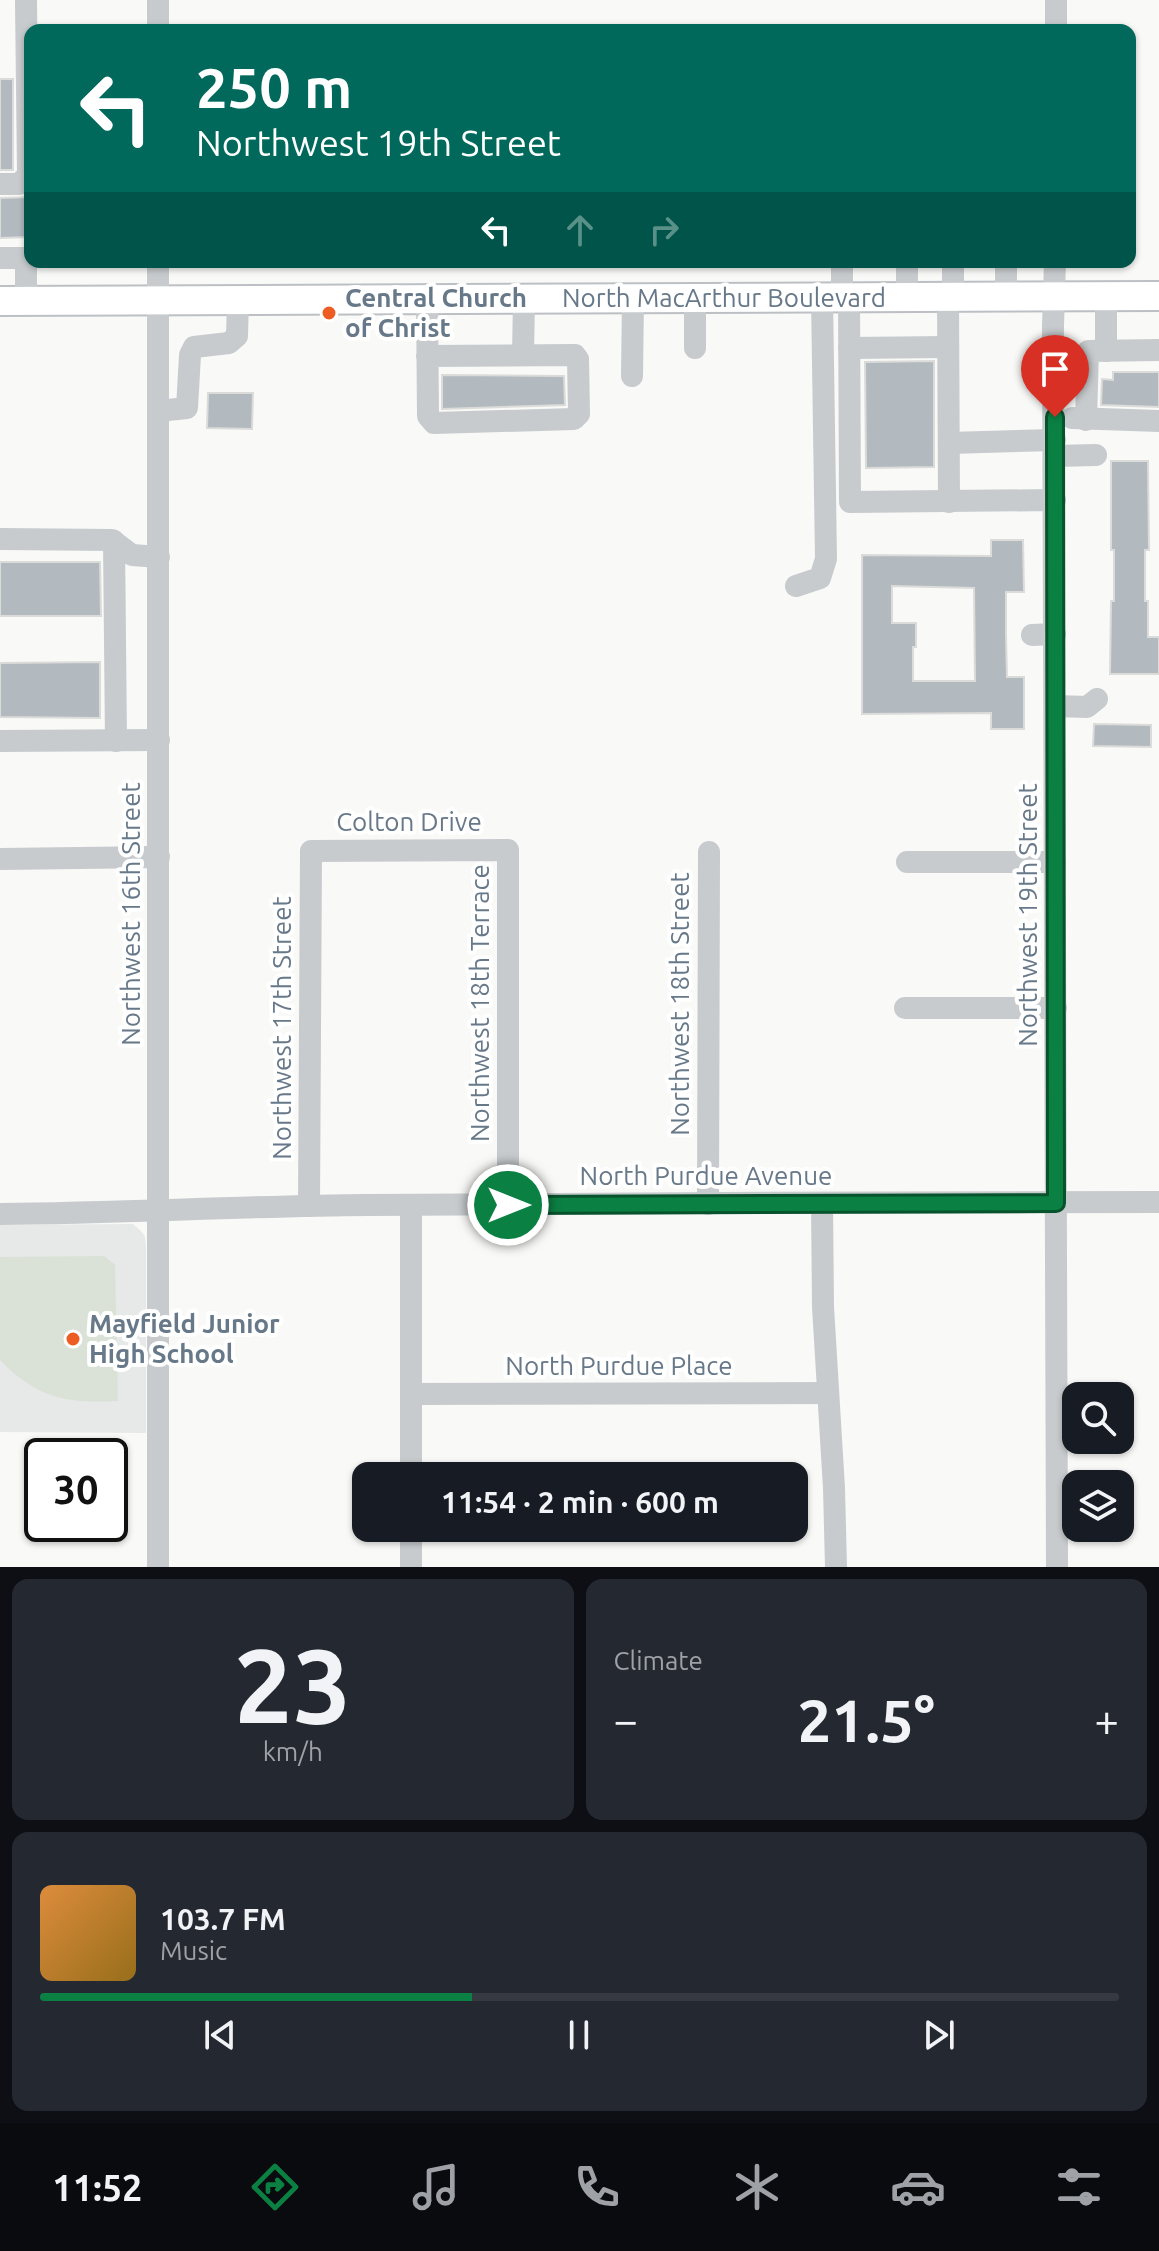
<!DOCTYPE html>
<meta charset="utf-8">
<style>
:root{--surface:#171b24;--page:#242831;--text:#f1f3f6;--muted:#9ea1a6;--line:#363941;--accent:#0b8043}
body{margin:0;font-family:Ubuntu,sans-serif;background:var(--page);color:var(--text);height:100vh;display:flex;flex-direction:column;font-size:30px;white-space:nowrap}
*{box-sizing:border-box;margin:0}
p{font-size:26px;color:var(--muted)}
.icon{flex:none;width:44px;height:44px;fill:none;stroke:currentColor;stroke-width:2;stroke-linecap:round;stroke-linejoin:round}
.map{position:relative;height:1567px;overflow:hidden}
.panel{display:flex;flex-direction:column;gap:12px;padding:12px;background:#0d0f14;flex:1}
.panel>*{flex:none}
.banner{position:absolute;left:24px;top:24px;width:1112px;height:244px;border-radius:16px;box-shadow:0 2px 6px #0004;background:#00695c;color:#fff;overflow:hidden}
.tools{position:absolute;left:1062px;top:1382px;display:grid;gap:16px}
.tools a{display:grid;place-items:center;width:72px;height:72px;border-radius:16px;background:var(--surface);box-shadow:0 2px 6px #0004;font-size:40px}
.speed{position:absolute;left:24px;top:1438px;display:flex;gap:16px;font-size:40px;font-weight:700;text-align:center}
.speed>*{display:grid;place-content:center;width:104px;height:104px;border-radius:50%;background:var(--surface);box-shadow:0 2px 6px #0004;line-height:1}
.speed .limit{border:4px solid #111;border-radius:12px;background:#fff;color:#111}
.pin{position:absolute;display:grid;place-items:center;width:68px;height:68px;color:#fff;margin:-82px -34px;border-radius:50% 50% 50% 0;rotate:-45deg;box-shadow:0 0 8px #0007}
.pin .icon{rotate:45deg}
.me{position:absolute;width:88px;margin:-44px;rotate:90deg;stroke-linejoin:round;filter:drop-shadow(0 0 6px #0008)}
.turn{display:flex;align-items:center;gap:28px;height:168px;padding:0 40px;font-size:36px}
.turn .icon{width:104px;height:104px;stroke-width:2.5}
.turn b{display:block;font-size:56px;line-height:68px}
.lanes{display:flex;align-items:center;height:76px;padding:0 40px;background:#0003;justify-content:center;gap:40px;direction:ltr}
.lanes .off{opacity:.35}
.big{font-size:60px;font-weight:700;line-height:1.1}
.panel .widget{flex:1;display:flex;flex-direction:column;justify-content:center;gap:12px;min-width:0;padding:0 28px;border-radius:16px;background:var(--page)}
.panel .dial{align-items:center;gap:0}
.dial b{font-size:104px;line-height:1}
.song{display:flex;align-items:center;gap:24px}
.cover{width:96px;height:96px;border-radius:12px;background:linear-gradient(135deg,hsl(30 70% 55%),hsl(40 70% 35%))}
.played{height:8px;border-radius:4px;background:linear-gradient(90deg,var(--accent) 40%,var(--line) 40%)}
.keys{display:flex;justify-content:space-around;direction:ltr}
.heat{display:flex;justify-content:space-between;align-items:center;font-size:44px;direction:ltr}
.panel .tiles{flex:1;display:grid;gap:12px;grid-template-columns:1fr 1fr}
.widget:last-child{grid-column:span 2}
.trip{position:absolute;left:352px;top:1462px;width:456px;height:80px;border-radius:16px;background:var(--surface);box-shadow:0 2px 6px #0004;font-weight:700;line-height:80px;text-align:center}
.tab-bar{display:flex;height:128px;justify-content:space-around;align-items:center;background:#090b0e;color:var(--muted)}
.tab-bar .icon{width:56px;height:56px}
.tab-bar .current{color:var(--accent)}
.tab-bar b{font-size:36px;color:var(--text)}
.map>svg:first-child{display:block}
.built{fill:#e7e8e8}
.green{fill:#dae2d7}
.building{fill:#b2b9bf;stroke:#dbdbd9;stroke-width:2;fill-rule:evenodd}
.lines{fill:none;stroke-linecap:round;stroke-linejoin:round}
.major-casing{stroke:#bcc0c4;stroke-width:32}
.minor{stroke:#c7cbce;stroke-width:22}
.major{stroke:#fff;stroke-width:28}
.route-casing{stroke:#07532c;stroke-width:20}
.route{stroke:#0b8043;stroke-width:14}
.poi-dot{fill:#ed5d23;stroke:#fff;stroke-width:3}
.labels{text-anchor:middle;stroke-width:8;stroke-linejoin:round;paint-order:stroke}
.poi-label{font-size:26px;font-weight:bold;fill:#677889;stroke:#fff;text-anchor:start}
.street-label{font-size:26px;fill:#677889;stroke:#fff}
</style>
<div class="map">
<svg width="1159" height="1567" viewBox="0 0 1159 1567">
<rect width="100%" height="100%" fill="#f9f9f7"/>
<path class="built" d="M133 1224 142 1232 145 1237 146 1247V1433L0 1432V1225Z"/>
<path class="green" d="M104 1256 115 1265 118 1401C66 1404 37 1398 0 1360V1257Z"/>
<g class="building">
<rect x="0" y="79" width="13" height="91"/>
<path d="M30 197V237L0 238V198Z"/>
<path d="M934 361V467L866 468 865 362Z"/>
<path d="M1113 372H1159V407L1101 405 1102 379 1113 380Z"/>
<path d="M442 375 564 376 565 405 442 409Z"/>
<path d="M208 393H253L252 429 207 428Z"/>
<path d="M1111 461H1148L1149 550H1145V601H1148V637H1159V674H1110L1111 601H1114V550H1111Z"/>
<path d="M991 540H1023L1024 592H1006V636L1007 677H1024V729H991V713L862 714V555L991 556ZM892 586 974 588 975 681H913V647H916V623H892Z"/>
<path d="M0 562H100L101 616H0Z"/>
<path d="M100 662V718L0 717V663Z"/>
<path d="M1094 724 1151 725V747L1093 746Z"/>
</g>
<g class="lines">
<g class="major-casing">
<path id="major" d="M0 301 1159 296"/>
</g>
<g class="minor">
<path d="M158 0V30"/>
<path d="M1056 0V30"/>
<path d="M0 184H19L28 175 26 0"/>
<path d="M0 258H30"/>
<path d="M26 258V301"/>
<path d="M158 262V1567"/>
<path d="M842 262V298"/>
<path d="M907 262V297"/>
<path d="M953 262V297"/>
<path d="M1055 262 1053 326 1057 1567"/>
<path d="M849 297 850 502 1055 500"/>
<path d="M948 297 949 502"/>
<path d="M1006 297V262"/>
<path d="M695 298V348"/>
<path d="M427 299 428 416 434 423 574 419 579 414 578 359 575 355 427 356"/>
<path d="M849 348 948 347"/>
<path d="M1106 351V296"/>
<path d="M523 355 524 299"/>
<path d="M632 376 633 298"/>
<path d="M158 411 187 408 190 355 194 347 229 343 237 336 238 300"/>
<path d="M1072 418 1159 421"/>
<path d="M1086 420 1088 351 1159 350"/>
<path d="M949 443 1055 440"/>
<path d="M1055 456 1096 455"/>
<path d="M0 539 112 540 132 555 159 557"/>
<path d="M114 541 116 741"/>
<path d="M796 586 820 578 826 559 822 298"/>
<path d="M1032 635 1055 634"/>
<path d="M1055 706 1087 707 1097 699"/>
<path d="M0 741 159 740"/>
<path d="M0 859 159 857"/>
<path d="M907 862H1055"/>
<path d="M905 1008H1056"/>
<path d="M822 1203 823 1307 834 1488 836 1567"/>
<path d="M708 1204 709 852"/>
<path d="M309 1206 311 851 508 850V1205"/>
<path d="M0 1214C123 1213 245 1206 368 1205 632 1202 895 1203 1159 1202"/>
<path d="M411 1394 828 1393"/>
<path d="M411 1476V1205"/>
<path d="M411 1528V1567"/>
</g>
<use href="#major" class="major"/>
</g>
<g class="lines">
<g class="route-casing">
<path id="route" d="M508 1205 1056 1203 1055 417"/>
</g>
<use href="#route" class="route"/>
</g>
<g class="poi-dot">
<circle cx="329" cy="313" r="8"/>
<circle cx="73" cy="1339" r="8"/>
</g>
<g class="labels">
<g class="poi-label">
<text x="345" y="307">Central Church<tspan x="345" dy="30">of Christ</tspan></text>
<text x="89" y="1333">Mayfield Junior<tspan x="89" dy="30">High School</tspan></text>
</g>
<g class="street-label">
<text x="724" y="307">North MacArthur Boulevard</text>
<text x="409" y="831">Colton Drive</text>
<text transform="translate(131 914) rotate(-90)" y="9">Northwest 16th Street</text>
<text transform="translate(1028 915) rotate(-90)" y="9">Northwest 19th Street</text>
<text transform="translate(480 1003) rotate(-90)" y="9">Northwest 18th Terrace</text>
<text transform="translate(680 1004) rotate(-90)" y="9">Northwest 18th Street</text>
<text transform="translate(282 1028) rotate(-90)" y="9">Northwest 17th Street</text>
<text x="706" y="1185">North Purdue Avenue</text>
<text x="619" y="1375">North Purdue Place</text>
</g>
</g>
</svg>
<div class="tools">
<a><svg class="icon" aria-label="search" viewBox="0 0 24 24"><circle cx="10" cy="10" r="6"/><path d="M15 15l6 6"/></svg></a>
<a><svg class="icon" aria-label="layers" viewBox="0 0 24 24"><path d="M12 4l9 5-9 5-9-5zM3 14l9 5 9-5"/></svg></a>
</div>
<div class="speed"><div class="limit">30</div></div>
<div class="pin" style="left:1055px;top:417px;background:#d93025"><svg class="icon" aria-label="arrive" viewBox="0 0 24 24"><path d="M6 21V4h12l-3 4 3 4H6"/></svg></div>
<svg class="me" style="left:508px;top:1205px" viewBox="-20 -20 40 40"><circle r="17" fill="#0b8043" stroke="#fff" stroke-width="3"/><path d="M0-11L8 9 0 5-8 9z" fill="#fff"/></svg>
<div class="trip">11:54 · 2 min · 600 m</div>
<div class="banner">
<div class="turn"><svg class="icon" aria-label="left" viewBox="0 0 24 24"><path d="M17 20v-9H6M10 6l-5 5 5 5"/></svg><div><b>250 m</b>Northwest 19th Street</div></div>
<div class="lanes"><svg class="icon" aria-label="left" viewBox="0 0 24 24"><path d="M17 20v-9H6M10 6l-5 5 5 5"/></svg><svg class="icon off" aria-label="ahead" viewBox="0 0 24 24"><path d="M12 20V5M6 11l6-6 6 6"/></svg><svg class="icon off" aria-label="right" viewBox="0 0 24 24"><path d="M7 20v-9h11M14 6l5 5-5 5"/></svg></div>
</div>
</div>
<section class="panel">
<div class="tiles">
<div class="widget dial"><b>23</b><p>km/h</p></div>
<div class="widget"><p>Climate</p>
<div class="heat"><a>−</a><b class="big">21.5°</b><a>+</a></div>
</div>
<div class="widget">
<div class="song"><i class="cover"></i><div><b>103.7 FM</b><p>Music</p></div></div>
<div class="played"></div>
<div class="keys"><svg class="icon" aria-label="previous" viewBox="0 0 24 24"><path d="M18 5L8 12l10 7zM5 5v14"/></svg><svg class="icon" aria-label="pause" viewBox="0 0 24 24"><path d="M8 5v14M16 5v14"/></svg><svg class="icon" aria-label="next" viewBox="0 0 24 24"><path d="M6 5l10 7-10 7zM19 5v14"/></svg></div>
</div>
</div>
</section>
<nav class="tab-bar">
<b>11:52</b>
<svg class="icon current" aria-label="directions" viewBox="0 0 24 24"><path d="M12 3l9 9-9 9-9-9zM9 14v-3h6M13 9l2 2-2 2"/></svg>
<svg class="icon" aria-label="music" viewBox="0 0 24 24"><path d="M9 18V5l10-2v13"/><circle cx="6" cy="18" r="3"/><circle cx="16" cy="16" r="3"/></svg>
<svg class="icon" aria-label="phone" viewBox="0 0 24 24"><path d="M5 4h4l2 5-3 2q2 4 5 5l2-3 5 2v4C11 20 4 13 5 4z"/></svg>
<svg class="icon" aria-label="climate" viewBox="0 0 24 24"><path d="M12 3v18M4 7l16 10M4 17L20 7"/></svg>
<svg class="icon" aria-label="car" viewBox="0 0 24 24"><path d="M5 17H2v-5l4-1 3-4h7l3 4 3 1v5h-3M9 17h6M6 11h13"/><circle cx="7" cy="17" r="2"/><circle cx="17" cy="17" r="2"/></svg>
<svg class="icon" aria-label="filters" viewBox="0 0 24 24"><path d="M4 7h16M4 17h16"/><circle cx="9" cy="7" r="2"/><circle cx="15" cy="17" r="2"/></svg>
</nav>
